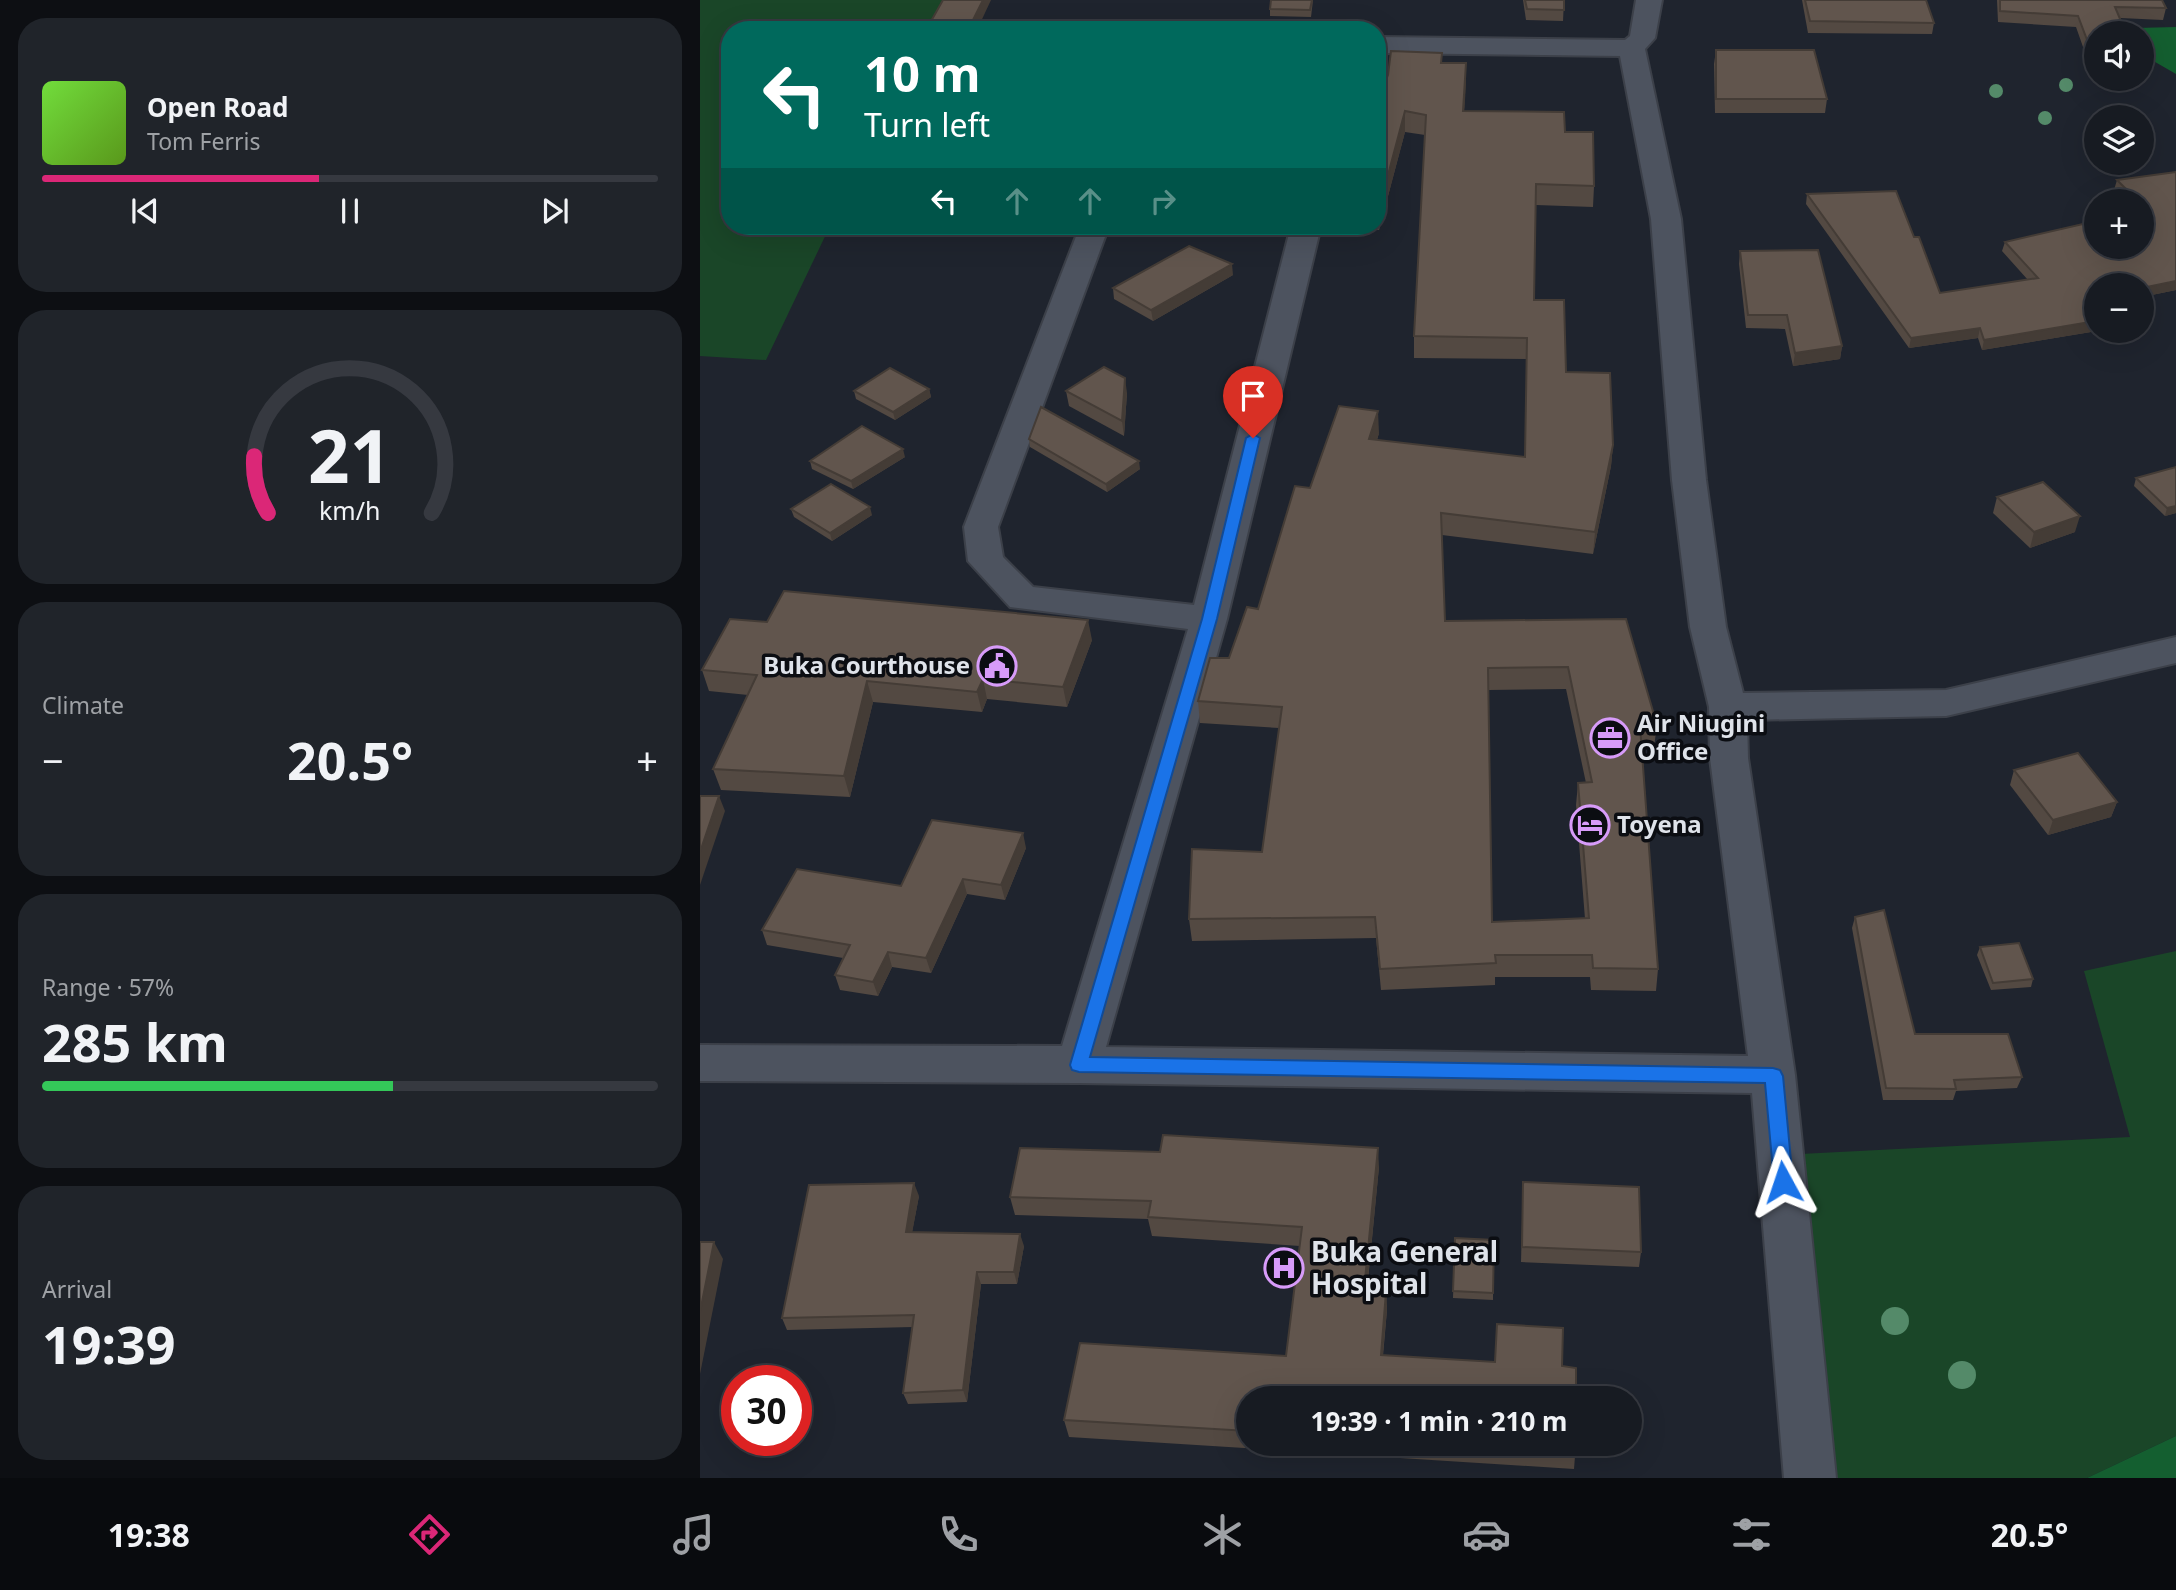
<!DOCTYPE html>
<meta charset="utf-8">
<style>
:root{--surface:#171b22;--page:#20242a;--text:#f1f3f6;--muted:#9ea1a5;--line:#363940;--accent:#db2777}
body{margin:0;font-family:"Noto Sans",sans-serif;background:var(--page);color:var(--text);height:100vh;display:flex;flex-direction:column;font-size:26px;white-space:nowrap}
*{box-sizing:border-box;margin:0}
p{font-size:23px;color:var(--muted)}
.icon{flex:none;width:38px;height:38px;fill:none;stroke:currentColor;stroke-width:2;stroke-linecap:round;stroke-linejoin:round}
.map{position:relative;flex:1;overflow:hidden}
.sheet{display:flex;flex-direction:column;gap:18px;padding:18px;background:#0d0f13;width:700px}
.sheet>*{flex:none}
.hud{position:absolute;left:21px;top:21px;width:665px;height:214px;border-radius:28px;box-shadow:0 7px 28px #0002,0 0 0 2px var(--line);background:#00695c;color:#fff;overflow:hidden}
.tools{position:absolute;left:1384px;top:21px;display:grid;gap:14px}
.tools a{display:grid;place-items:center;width:70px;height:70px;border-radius:50%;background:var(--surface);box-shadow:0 7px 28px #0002,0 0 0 2px var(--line);font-size:35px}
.speed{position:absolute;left:21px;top:1365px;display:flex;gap:14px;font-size:35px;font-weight:700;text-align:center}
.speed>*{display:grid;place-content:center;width:91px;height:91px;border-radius:50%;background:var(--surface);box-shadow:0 7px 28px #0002,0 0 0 2px var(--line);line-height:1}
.speed .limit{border:10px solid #d22;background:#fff;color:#111}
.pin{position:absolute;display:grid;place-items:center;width:60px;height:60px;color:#fff;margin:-72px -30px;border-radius:50% 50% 50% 0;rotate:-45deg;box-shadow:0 0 7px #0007}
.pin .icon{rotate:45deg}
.me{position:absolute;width:77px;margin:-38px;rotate:355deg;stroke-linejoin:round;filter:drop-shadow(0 0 5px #0008)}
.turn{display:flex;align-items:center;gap:24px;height:147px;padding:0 28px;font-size:32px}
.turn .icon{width:91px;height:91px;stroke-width:2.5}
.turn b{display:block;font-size:49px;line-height:60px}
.lanes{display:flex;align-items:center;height:66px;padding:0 28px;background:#0003;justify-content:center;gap:35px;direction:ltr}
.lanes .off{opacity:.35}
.big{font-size:52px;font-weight:700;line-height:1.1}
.sheet .widget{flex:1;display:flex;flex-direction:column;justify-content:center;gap:10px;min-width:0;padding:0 24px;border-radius:28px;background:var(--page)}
.sheet .dial{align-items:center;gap:0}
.dial svg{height:182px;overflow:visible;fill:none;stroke:var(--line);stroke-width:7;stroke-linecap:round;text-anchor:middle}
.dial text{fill:var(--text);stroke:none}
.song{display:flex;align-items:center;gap:21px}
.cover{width:84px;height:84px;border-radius:10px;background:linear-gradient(135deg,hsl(100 70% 55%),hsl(90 70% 35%))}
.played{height:7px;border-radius:4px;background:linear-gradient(90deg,var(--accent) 45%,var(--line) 45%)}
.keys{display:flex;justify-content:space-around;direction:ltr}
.heat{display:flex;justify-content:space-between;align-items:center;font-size:38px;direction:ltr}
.charge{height:10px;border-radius:5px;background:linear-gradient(90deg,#34c759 57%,var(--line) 0)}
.trip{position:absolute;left:536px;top:1386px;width:406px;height:70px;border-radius:35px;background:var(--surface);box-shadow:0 7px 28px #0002,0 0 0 2px var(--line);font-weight:700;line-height:70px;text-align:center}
.tab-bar{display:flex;height:112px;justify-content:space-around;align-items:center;background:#090b0e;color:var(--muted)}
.tab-bar .icon{width:49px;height:49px}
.tab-bar .on{color:var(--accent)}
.tab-bar b{font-size:32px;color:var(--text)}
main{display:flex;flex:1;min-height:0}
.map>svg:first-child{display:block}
.green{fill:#1a4628}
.forest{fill:#145f30}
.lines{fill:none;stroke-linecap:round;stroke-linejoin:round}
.minor-casing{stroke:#3c4049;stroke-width:4}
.minor{fill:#4d535f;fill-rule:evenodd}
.tree{fill:#548a69}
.wall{fill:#534942;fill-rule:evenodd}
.shaded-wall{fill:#443c36}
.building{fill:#61554d;stroke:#443c36;stroke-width:2;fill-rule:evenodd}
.route{fill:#1a73e8;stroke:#114b97;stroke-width:2}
.labels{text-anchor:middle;stroke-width:7;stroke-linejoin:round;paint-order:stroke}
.poi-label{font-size:24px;font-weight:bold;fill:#dfe3ea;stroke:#0b0d12;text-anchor:start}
.near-poi-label{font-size:28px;font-weight:bold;fill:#dfe3ea;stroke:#0b0d12;text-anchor:start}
</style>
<main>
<section class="sheet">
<div class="widget">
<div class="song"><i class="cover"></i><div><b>Open Road</b><p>Tom Ferris</p></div></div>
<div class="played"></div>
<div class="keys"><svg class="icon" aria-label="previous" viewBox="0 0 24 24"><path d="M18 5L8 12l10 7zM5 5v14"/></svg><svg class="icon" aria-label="pause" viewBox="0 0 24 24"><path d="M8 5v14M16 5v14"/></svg><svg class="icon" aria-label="next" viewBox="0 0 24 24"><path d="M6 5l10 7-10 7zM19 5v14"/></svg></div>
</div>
<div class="widget dial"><svg viewBox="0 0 100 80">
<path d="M14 69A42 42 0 1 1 86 69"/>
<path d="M14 69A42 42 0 0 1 8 44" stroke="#db2777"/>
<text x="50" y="56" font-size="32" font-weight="700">21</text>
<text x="50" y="72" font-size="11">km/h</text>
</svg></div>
<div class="widget"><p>Climate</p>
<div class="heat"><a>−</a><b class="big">20.5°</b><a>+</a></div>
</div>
<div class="widget"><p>Range · 57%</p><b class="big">285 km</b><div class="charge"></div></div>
<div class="widget"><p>Arrival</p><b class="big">19:39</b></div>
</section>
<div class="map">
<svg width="1476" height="1478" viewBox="0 0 1476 1478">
<rect width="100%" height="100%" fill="#1f242e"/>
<g class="green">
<path d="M0 0H245L229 30H30V226H130L66 360 0 356Z"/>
<path d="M1476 951V1436L1387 1478H1110L1081 1155 1430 1137 1384 971Z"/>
</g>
<g class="forest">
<path d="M1476 27V74L1443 55 1442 33H1437L1436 28Z"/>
<path d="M1476 1436V1478H1387Z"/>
</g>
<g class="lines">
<g class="minor-casing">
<path id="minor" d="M936 0H962L955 38 945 49 981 219 1006 480 1026 627 1043 693 1246 690 1476 637V663L1246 716 1047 720 1048 758 1095 1075 1136 1478H1084L1052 1093 379 1083 0 1081V1045L362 1046 488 629 310 607 268 561 264 527 380 226H409L298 527 303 557 333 587 494 605 591 226H621L527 619 406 1047 1048 1056 1010 758 1009 707 990 627 972 480 951 219 920 56 677 53V37L925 40 930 36Z"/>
</g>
<use href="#minor" class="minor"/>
</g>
<g class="tree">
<circle cx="1366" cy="85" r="7"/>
<circle cx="1296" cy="91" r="7"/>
<circle cx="1345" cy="118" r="7"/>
<circle cx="1195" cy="1321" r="14"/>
<circle cx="1262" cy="1375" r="14"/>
</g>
<g class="wall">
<path d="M571 0H613L611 17 570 16V9Z"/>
<path d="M823 0H864L863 21 826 20Z"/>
<path d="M1102 0H1226L1234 23 1232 34 1108 33Z"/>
<path d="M1297 0H1462L1466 8 1463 20 1420 18 1396 33V64H1389L1376 27 1298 22Z"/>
<path d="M1016 50 1127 99 1125 113H1015L1014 64Z"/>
<path d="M742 63H766L764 111 865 132 894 186 893 207 836 205 834 300 866 372 913 445 911 466 893 554 742 535 745 621 926 619 957 725 954 747H942L958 969 956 991 891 990 890 977H795V985L681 990 676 938 492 941 489 919 562 852 579 728 500 723 498 701 529 658 558 609 610 488 679 433 677 440 825 457 827 359 714 358V336L725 135 705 132 679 230 670 229V226H677V98ZM866 689 886 783H878L876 805 885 919 792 922 788 690Z"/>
<path d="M1476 172V290L1442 297V285H1396L1397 331 1282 350 1278 338 1209 348 1106 204 1107 194 1214 237 1240 293 1328 280 1302 251 1305 242 1442 247V201H1426L1414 190 1417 180Z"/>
<path d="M1040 251 1142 346 1140 359 1093 366 1085 329 1046 328 1039 264Z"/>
<path d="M533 275 453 321 414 299 413 288Z"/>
<path d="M229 389 231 397 195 420 156 399 154 391Z"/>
<path d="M366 391 427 393 424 436 369 406Z"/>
<path d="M329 439 440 469 407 492 330 447Z"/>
<path d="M205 457 153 489 112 469 110 461Z"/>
<path d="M1436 478 1476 513 1465 516 1434 486Z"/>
<path d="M1297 497 1375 532 1330 548 1293 513Z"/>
<path d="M91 509 172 515 132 541 94 517Z"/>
<path d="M67 622 392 640 367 707 287 699 282 712 173 702 150 797 21 790 13 769 48 695 9 691 2 670Z"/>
<path d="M1314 770 1417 802 1411 817 1348 835 1310 785Z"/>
<path d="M326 848 305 900 267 894 231 973 192 967 178 996 140 990 135 975 143 958 67 945 62 930 201 886Z"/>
<path d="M1155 917 1215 1034 1322 1077 1317 1088 1256 1091 1253 1100H1183L1152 928Z"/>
<path d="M1280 947 1333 979 1331 987 1291 990 1277 955Z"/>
<path d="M679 1167 667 1291 686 1292 687 1310 683 1356 862 1366 548 1398V1444H876L874 1469 369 1437 364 1420 586 1356 600 1246 452 1236 448 1219 315 1215 310 1197Z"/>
<path d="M823 1182 941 1252 939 1267 821 1262Z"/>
<path d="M219 1196 212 1232 324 1246 317 1284H281L267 1402 208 1404 203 1393 213 1327 87 1330 82 1318Z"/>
<path d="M755 1238 793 1293V1300L753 1298Z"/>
</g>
<g class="shaded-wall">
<path d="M283 0H291L277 30H268Z"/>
<path d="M766 63V84L763 131V111Z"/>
<path d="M705 111V132L679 230V209Z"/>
<path d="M532 264 533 275 453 321 451 310Z"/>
<path d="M1476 281V290L1442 297V288Z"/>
<path d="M1396 321 1397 331 1282 350 1284 340Z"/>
<path d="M1280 328 1278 338 1209 348 1211 338Z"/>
<path d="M1142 346 1140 359 1093 366 1095 353Z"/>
<path d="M425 378 427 393 424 436 422 421Z"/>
<path d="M229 389 231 397 195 420 193 412Z"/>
<path d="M678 411 679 433 670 461 669 439Z"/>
<path d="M913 445 911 466 893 554 895 532Z"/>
<path d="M203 449 205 457 153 489 151 481Z"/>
<path d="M439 461 440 469 407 492 406 484Z"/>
<path d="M1476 506V513L1465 516 1467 508Z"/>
<path d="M170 507 172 515 132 541 130 533Z"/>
<path d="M1380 516 1375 532 1330 548 1334 532Z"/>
<path d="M388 620 392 640 367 707 363 687Z"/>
<path d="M283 679 287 699 282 712 277 692Z"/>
<path d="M167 681 173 702 150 797 144 776Z"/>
<path d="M19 796 25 811 0 885V852Z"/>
<path d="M1417 802 1411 817 1348 835 1353 820Z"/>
<path d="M323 833 326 848 305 900 301 885Z"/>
<path d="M263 879 267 894 231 973 226 958Z"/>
<path d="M188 952 192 967 178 996 173 982Z"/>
<path d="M678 1148 679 1167 665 1309 664 1290Z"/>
<path d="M214 1183 219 1196 210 1244 206 1232Z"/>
<path d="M320 1234 324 1246 317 1284 314 1272Z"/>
<path d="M14 1242 23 1259 0 1374V1312Z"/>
<path d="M277 1272 281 1284 267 1402 263 1390Z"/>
<path d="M686 1292 687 1310 681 1373V1355Z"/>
</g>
<g class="building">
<path d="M243 0H283L268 30H226Z"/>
<path d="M571 0H612L610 10 570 9Z"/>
<path d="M825 0H864V10L827 9Z"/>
<path d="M1105 0H1226L1234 23 1110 21Z"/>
<path d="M1300 0H1462L1466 8 1415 7 1426 33H1396V53H1392L1378 16 1300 11Z"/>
<path d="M1016 50H1114L1127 99H1016Z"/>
<path d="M691 51 742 53 741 63H766L763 111 864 112 865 132H893L894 186 836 184 834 300H864L866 372 910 373 913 445 895 532 741 513 745 621 926 619 957 725 940 726 958 969 893 968 892 955H795L796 963 680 969 675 917 489 919 492 849 562 852 582 707 498 701 510 658H529L547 607 558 609 595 486 610 488 639 406 678 411 669 439 825 457 827 338 714 336 726 115 705 111 679 209H677V98H678L688 75ZM868 667 892 782 878 783 889 918 792 922 788 668Z"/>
<path d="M1476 172V281L1442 288V285H1396V298H1394L1396 300V321L1284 340 1280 328 1211 338 1107 194 1196 191 1214 237H1219L1240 293 1338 278 1305 242 1396 221V247H1442V211L1447 210 1442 205V201H1438L1417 180Z"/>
<path d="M489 246 532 264 451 310 413 288Z"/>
<path d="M1118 250 1142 346 1095 353 1087 315H1048L1040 251Z"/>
<path d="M404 367 425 378 422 421 366 391Z"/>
<path d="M190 368 229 389 193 412 154 391Z"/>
<path d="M341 407 439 461 406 484 329 439Z"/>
<path d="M162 426 203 449 151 481 110 461Z"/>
<path d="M1476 467V506L1467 508 1436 478Z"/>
<path d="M1343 482 1380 516 1334 532 1297 497Z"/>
<path d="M131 484 170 507 130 533 91 509Z"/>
<path d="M84 591 388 620 363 687 283 679 277 692 167 681 144 776 13 769 57 675 2 670 30 619 67 622Z"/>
<path d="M1378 753 1417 802 1353 820 1314 770Z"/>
<path d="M0 796H19L0 852Z"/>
<path d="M232 820 323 833 301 885 263 879 226 958 188 952 173 982 135 975 150 945 62 930 97 869 201 886Z"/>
<path d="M1184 910 1215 1034H1308L1322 1077 1254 1080 1256 1089 1186 1088 1155 917Z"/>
<path d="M1319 943 1333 979 1293 983 1280 947Z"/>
<path d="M463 1135 678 1148 664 1290 686 1292 681 1355 795 1362 797 1324 863 1328 862 1366 876 1368V1398H548V1431L364 1420 380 1343 586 1356 602 1227 448 1217 451 1201 310 1197 320 1148 460 1152Z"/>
<path d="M823 1182 939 1187 941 1252 822 1247Z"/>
<path d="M214 1183 206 1232 320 1234 314 1272H277L263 1390 203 1393 214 1315 82 1318 109 1185Z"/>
<path d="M755 1238 794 1240 793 1293 753 1291Z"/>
<path d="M0 1242H14L0 1312Z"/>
<path d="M746 1444H876V1452Z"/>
</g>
<path class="route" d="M553 434 560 438 517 619 390 1057 1073 1068 1080 1070 1083 1076 1093 1182 1090 1188 1083 1191 1077 1188 1074 1182 1065 1083 379 1072 372 1070 370 1065 502 619 546 438Z"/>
<defs>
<g id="civic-ring" transform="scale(2.0125)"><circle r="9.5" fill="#0b0d12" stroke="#d79bf9" stroke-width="1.5"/><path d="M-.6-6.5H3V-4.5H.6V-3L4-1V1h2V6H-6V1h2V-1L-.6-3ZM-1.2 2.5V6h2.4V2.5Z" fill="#d79bf9"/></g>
<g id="office-ring" transform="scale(2.0125)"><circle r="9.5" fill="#0b0d12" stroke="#d79bf9" stroke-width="1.5"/><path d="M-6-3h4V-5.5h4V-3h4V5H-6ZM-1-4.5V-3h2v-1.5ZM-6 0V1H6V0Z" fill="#d79bf9"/></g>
<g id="hotel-ring" transform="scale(2.0125)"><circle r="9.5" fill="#0b0d12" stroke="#d79bf9" stroke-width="1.5"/><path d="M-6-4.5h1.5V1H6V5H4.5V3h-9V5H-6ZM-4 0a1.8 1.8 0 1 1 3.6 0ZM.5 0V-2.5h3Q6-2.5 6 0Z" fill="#d79bf9"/></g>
<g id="hospital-ring" transform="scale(2.0125)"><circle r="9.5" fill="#0b0d12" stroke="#d79bf9" stroke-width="1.5"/><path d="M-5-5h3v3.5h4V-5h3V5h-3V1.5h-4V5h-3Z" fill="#d79bf9"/></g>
</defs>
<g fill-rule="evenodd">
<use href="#civic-ring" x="297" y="666"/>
<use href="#office-ring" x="910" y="738"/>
<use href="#hotel-ring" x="890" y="825"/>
<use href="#hospital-ring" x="584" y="1268"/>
</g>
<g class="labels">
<g class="poi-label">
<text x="270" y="674" text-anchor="end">Buka Courthouse</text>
<text x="937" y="732">Air Niugini<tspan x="937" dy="28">Office</tspan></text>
<text x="917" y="833">Toyena</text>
</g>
<g class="near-poi-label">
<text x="611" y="1262">Buka General<tspan x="611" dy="32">Hospital</tspan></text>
</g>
</g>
</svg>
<div class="tools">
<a><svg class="icon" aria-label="sound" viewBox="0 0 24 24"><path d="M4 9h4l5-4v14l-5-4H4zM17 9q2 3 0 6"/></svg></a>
<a><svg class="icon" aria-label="layers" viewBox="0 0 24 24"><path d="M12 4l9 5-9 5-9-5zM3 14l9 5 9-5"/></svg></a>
<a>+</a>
<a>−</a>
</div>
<div class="speed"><div class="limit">30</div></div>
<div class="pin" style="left:553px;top:438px;background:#d93025"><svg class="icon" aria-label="arrive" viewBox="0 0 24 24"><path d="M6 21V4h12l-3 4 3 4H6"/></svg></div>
<svg class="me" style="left:1083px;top:1182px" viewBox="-20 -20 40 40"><path d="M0-17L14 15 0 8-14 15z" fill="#1a73e8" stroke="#fff" stroke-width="4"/></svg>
<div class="trip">19:39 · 1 min · 210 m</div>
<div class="hud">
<div class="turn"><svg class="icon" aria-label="left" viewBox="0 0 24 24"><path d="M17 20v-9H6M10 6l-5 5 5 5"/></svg><div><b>10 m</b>Turn left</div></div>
<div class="lanes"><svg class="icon" aria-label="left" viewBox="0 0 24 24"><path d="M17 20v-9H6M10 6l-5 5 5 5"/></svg><svg class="icon off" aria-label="ahead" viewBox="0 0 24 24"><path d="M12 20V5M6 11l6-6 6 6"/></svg><svg class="icon off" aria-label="ahead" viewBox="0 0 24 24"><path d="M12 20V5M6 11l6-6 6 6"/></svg><svg class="icon off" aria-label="right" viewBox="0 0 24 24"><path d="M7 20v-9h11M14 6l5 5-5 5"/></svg></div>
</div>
</div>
</main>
<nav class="tab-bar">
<b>19:38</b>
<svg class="icon on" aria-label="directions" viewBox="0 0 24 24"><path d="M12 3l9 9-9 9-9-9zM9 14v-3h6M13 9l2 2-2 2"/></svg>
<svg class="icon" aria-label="music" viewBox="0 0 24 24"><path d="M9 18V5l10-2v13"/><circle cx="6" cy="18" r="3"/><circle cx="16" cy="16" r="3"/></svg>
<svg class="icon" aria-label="phone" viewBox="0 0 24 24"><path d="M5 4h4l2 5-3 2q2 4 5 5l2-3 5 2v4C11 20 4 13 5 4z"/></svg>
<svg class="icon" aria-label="climate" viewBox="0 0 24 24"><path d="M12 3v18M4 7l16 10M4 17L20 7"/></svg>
<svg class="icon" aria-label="car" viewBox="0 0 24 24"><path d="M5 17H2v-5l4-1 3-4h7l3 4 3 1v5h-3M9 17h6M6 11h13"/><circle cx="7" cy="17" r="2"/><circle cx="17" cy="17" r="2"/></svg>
<svg class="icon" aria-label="filters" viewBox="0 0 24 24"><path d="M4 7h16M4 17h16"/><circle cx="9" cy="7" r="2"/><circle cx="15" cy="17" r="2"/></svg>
<b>20.5°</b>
</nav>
